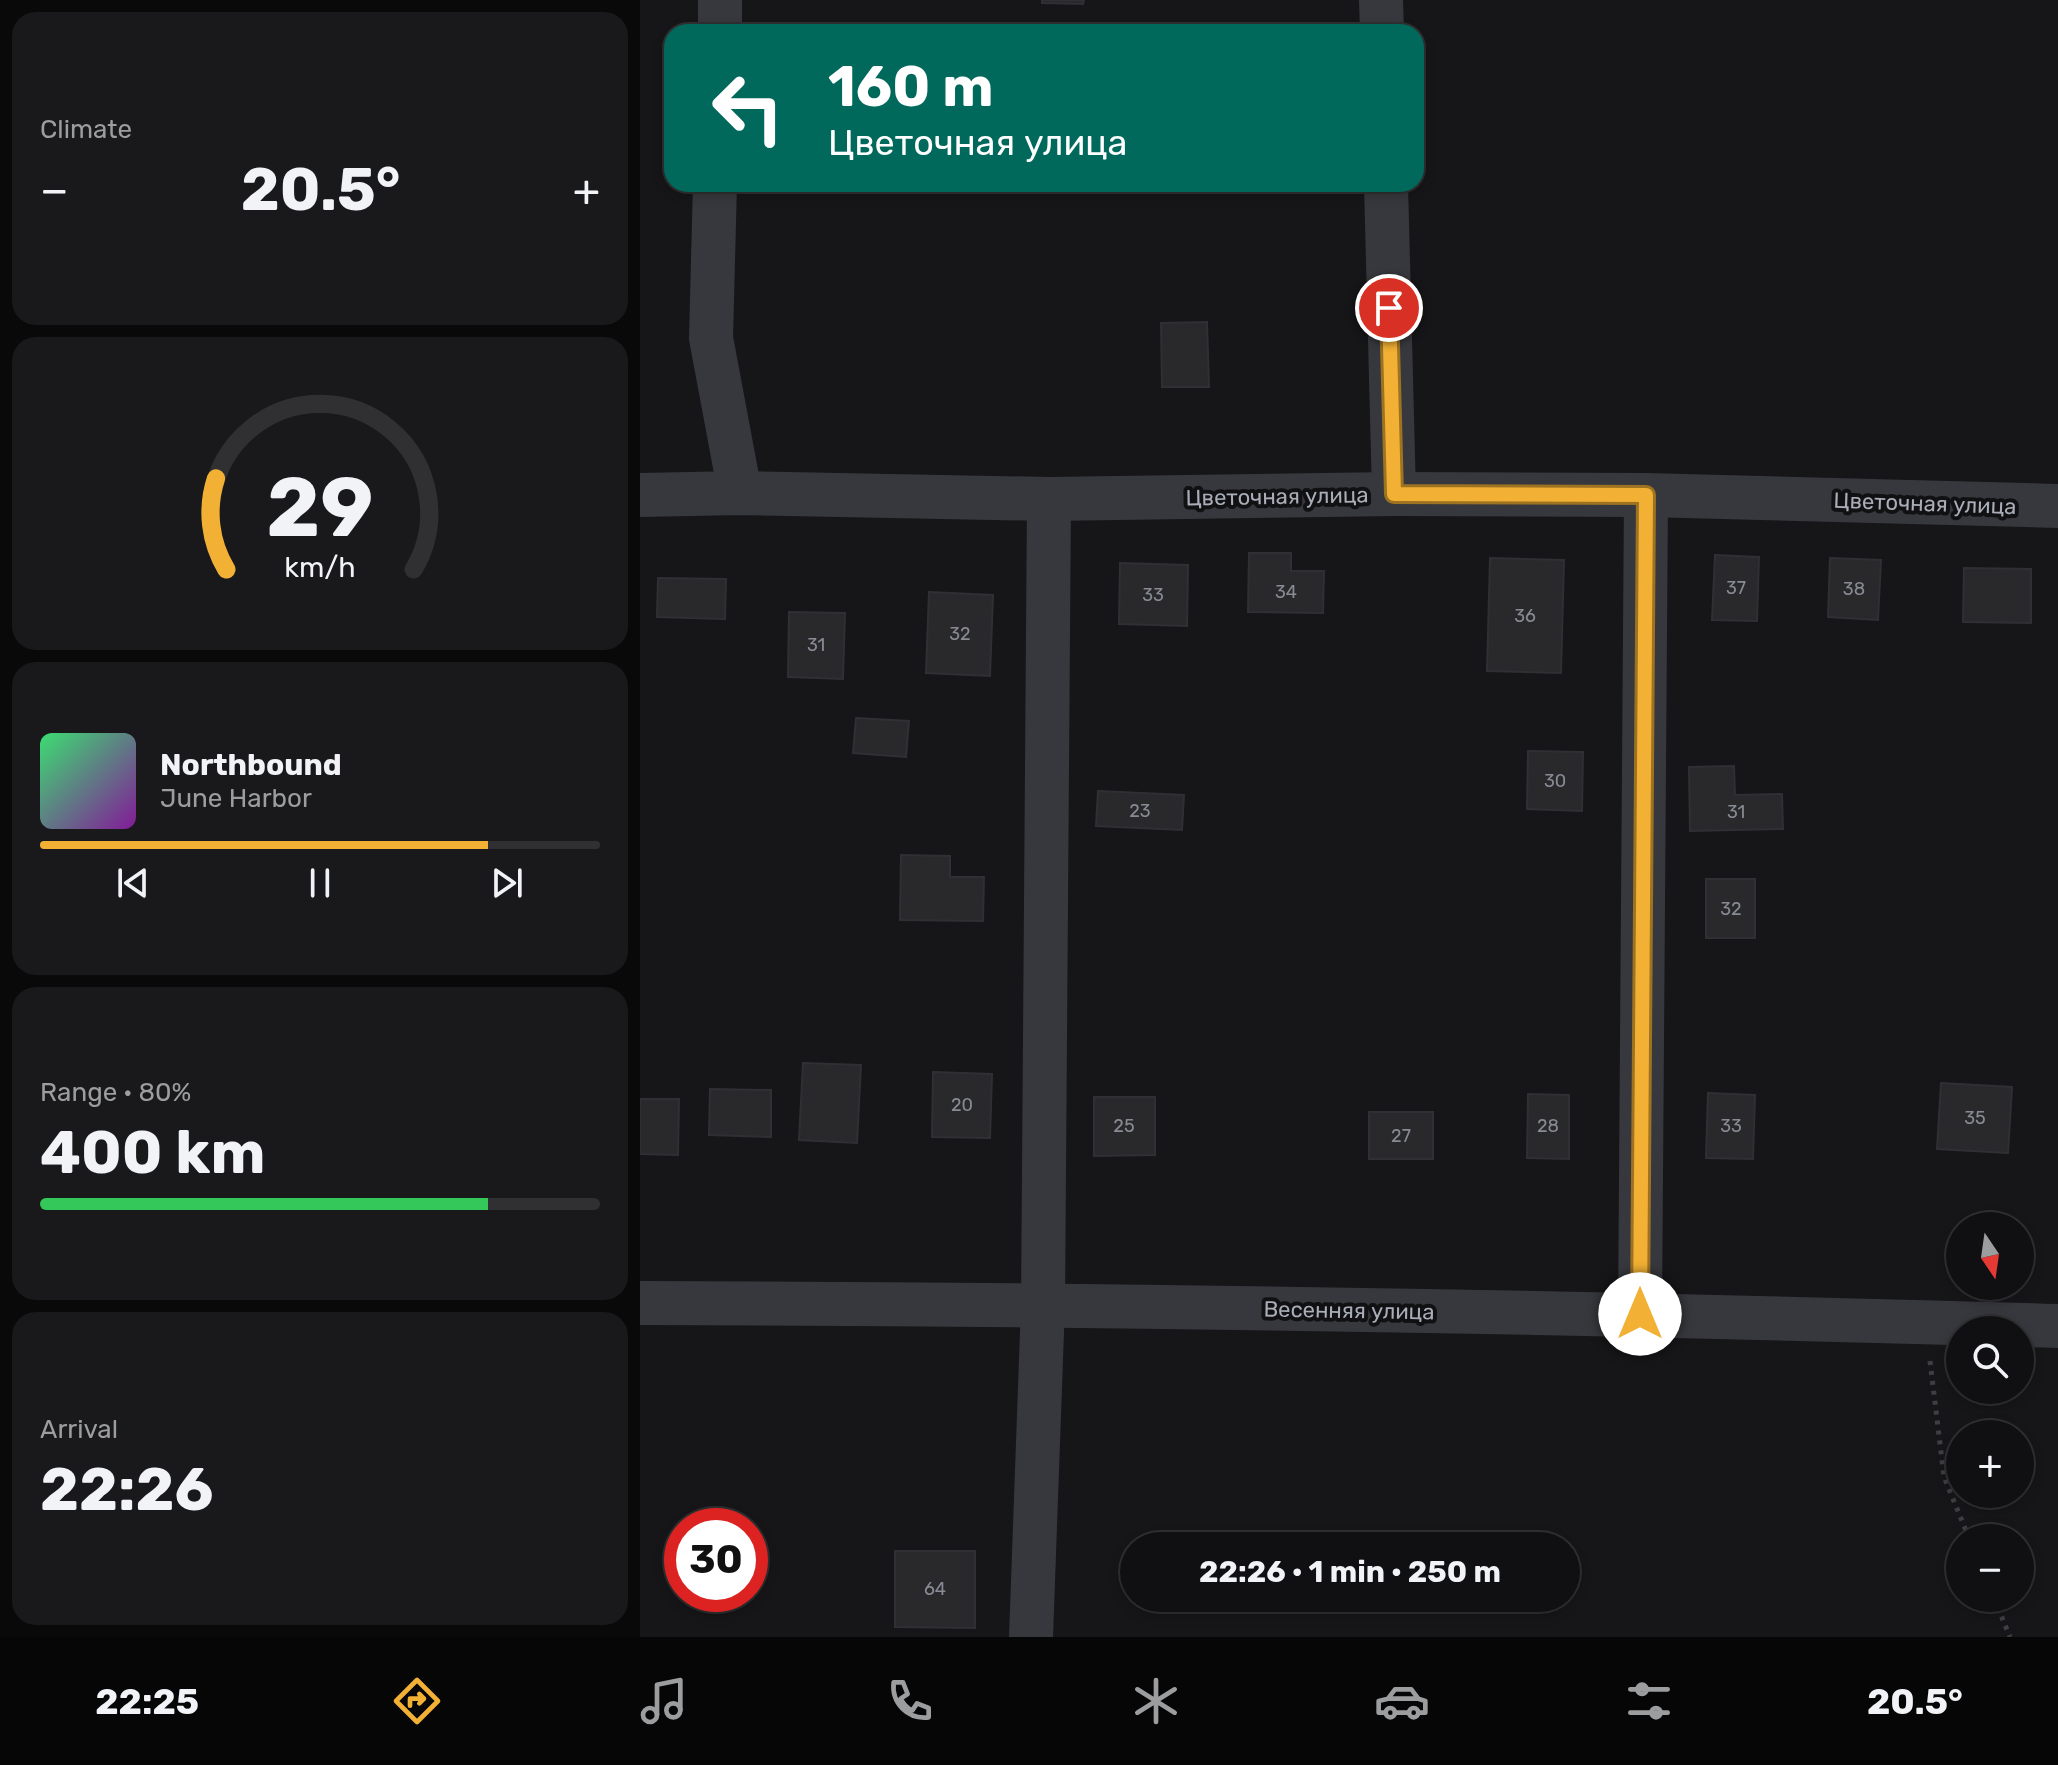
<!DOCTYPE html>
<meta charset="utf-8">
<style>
:root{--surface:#101012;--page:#19191b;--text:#f1f3f6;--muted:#9c9d9f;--line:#303032;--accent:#f2b134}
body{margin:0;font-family:Rubik,sans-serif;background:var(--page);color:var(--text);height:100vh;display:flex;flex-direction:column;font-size:30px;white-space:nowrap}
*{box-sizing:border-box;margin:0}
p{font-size:26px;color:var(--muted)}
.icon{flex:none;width:44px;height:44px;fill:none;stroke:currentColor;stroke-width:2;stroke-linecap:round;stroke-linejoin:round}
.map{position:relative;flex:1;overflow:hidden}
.drawer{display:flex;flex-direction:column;gap:12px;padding:12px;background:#09090a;width:640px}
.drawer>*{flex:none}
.hud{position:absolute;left:24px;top:24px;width:760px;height:168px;border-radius:24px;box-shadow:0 4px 12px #0003,0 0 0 2px var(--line);background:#00695c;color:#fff;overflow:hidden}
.needle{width:52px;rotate:167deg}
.tools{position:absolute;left:1306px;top:1212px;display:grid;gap:16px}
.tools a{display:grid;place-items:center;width:88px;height:88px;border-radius:50%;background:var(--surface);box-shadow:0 4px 12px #0003,0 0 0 2px var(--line);font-size:40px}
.speed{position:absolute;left:24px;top:1508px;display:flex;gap:16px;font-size:40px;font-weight:700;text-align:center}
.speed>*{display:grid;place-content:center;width:104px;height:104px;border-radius:50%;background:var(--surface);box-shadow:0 4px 12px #0003,0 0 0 2px var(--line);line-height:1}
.speed .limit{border:12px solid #d22;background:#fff;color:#111}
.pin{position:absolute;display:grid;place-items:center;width:68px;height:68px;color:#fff;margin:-34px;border:4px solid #fff;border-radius:50%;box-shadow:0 2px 8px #0007}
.me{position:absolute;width:88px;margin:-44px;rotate:0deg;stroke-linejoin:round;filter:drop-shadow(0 0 6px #0008)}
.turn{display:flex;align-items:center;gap:28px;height:168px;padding:0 32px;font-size:36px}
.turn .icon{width:104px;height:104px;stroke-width:2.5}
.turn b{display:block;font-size:56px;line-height:68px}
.big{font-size:60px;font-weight:700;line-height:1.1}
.drawer .tile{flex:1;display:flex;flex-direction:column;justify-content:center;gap:12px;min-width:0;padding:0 28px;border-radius:24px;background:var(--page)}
.drawer .dial{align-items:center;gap:0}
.dial svg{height:208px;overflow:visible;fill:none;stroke:var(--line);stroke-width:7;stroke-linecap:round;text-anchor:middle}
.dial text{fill:var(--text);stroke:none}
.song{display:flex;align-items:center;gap:24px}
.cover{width:96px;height:96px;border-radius:12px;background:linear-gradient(135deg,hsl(140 70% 55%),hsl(290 70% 35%))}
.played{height:8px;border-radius:4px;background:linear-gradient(90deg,var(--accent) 80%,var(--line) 80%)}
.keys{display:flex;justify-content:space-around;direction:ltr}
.heat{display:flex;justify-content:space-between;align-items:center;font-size:44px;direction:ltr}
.charge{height:12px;border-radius:6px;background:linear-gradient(90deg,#34c759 80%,var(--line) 0)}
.trip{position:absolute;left:480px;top:1532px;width:460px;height:80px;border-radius:40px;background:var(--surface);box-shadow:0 4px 12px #0003,0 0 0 2px var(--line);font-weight:700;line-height:80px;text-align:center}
.tab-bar{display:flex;height:128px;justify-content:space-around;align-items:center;background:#060607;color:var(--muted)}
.tab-bar .icon{width:56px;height:56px}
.tab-bar .active{color:var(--accent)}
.tab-bar b{font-size:36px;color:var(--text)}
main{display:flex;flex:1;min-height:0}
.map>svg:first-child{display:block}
.building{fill:#29292c;stroke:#303034;stroke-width:2}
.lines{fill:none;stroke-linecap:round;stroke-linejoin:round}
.path{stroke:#3d3f44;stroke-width:5;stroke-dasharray:4 6;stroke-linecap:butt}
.minor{stroke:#37383d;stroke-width:44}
.route-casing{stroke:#9d7322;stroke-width:20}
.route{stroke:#f2b134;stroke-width:14}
.labels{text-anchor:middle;stroke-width:8;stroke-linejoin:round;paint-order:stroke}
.number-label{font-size:18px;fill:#888b94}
.street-label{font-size:22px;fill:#a8adb8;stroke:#111113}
</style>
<main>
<section class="drawer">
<div class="tile"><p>Climate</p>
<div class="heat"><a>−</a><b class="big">20.5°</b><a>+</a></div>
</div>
<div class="tile dial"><svg viewBox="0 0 100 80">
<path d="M14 69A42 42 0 1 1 86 69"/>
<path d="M14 69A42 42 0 0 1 10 34" stroke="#f2b134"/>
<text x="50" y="56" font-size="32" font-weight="700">29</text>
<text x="50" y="72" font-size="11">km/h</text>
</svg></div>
<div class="tile">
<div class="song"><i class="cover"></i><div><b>Northbound</b><p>June Harbor</p></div></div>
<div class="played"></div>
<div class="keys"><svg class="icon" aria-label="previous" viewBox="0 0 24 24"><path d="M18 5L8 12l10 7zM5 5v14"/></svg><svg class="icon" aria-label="pause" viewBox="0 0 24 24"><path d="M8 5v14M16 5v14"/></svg><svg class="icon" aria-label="next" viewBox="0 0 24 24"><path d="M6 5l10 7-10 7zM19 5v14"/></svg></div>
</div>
<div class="tile"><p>Range · 80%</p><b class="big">400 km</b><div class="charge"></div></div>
<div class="tile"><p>Arrival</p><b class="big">22:26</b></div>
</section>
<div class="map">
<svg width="1418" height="1637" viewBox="0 0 1418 1637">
<rect width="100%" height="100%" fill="#161618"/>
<g class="building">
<path d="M402 0H444L443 4 402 3Z"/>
<path d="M567 322 569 387H522L521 323Z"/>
<path d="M609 553H651V571H684L683 613 608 612Z"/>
<path d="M1075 555 1119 557 1117 621 1072 620Z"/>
<path d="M850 558 924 560 921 673 847 671Z"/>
<path d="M1190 558 1241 560 1238 620 1188 617Z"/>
<path d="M480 563 548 565 547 626 479 624Z"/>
<path d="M1324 568 1391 569V623L1323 622Z"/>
<path d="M18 578 86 579 85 619 17 617Z"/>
<path d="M289 592 353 595 350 676 286 673Z"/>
<path d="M149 612 205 613 203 679 148 677Z"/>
<path d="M216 718 269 721 266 757 213 753Z"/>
<path d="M888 751 943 752 942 811 887 809Z"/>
<path d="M1094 766 1095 795 1142 794 1143 829 1050 831 1049 767Z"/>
<path d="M458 791 544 795 542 830 456 826Z"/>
<path d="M261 855 310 856V877H344L343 921 260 920Z"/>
<rect x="1066" y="879" width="49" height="59"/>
<path d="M163 1063 221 1065 217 1143 159 1140Z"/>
<path d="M293 1072 352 1074 350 1138 292 1137Z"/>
<path d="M1301 1083 1372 1087 1368 1153 1297 1149Z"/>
<path d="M70 1089 131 1090V1137L69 1135Z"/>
<path d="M1068 1093 1115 1095 1113 1159 1066 1158Z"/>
<path d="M888 1094 929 1095V1159L887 1158Z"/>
<path d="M454 1097H515V1155L454 1156Z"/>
<path d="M0 1099H39L38 1155 0 1154Z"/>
<rect x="729" y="1112" width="64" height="47"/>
<path d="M255 1551H335V1628L255 1627Z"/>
</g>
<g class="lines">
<g class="path">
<path d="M1290 1361 1304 1477 1329 1538"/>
<path d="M1354 1598 1370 1637"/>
</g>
<g class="minor">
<path d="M741 0 742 32"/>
<path d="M80 32V0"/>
<path d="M75 184 71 338 100 493"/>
<path d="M746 184 754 494"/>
<path d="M0 495 100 493 409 499 754 494 1006 495 1418 506"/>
<path d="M0 1303C473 1304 945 1312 1418 1326"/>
<path d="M1000 1314 1006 495"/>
<path d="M391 1637 403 1304 409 499"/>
</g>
</g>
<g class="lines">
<g class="route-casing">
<path id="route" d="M749 308 754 494 1006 495 1000 1314"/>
</g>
<use href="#route" class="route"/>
</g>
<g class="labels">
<g class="number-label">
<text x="1096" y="594">37</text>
<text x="1214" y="595">38</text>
<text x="646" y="598">34</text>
<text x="513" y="601">33</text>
<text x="885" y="622">36</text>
<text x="320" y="640">32</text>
<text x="176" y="651">31</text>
<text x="915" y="787">30</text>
<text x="500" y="817">23</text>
<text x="1096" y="818">31</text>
<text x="1091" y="915">32</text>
<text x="322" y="1111">20</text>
<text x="1335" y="1124">35</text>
<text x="484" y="1132">25</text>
<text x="908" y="1132">28</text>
<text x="1091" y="1132">33</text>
<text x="761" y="1142">27</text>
<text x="295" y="1595">64</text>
</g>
<g class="street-label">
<text transform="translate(637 496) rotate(-1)" y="8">Цветочная улица</text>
<text transform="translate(1285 503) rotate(2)" y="8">Цветочная улица</text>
<text transform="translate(709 1310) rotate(1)" y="8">Весенняя улица</text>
</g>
</g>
</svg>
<div class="tools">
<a><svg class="needle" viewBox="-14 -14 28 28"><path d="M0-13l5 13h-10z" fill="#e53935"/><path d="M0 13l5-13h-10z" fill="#9c9d9f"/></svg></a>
<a><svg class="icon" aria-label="search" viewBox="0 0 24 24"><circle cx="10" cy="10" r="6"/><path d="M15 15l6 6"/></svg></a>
<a>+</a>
<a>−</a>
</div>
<div class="speed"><div class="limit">30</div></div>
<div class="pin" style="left:749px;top:308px;background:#d93025"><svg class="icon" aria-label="arrive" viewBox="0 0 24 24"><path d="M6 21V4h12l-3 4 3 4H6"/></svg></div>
<svg class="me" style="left:1000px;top:1314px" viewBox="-20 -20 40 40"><circle r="19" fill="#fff"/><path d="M0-13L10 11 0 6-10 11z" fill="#f2b134"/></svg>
<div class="trip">22:26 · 1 min · 250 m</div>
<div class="hud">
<div class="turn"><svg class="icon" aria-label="left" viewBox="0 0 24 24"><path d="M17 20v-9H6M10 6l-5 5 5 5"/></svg><div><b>160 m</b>Цветочная улица</div></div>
</div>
</div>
</main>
<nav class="tab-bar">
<b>22:25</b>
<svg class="icon active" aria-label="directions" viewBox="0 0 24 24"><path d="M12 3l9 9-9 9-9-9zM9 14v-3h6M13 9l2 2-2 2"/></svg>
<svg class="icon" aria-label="music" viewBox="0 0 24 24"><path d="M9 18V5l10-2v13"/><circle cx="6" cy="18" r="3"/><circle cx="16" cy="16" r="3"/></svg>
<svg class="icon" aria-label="phone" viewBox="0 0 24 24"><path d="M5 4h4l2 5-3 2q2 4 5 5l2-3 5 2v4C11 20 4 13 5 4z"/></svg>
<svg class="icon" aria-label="climate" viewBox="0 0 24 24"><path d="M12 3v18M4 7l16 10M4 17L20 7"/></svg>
<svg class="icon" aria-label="car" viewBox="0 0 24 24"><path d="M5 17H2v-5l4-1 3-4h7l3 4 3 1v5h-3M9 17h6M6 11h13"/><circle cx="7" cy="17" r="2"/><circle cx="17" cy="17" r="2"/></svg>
<svg class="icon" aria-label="filters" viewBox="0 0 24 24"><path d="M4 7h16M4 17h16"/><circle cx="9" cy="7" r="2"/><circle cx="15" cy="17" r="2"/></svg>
<b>20.5°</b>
</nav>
